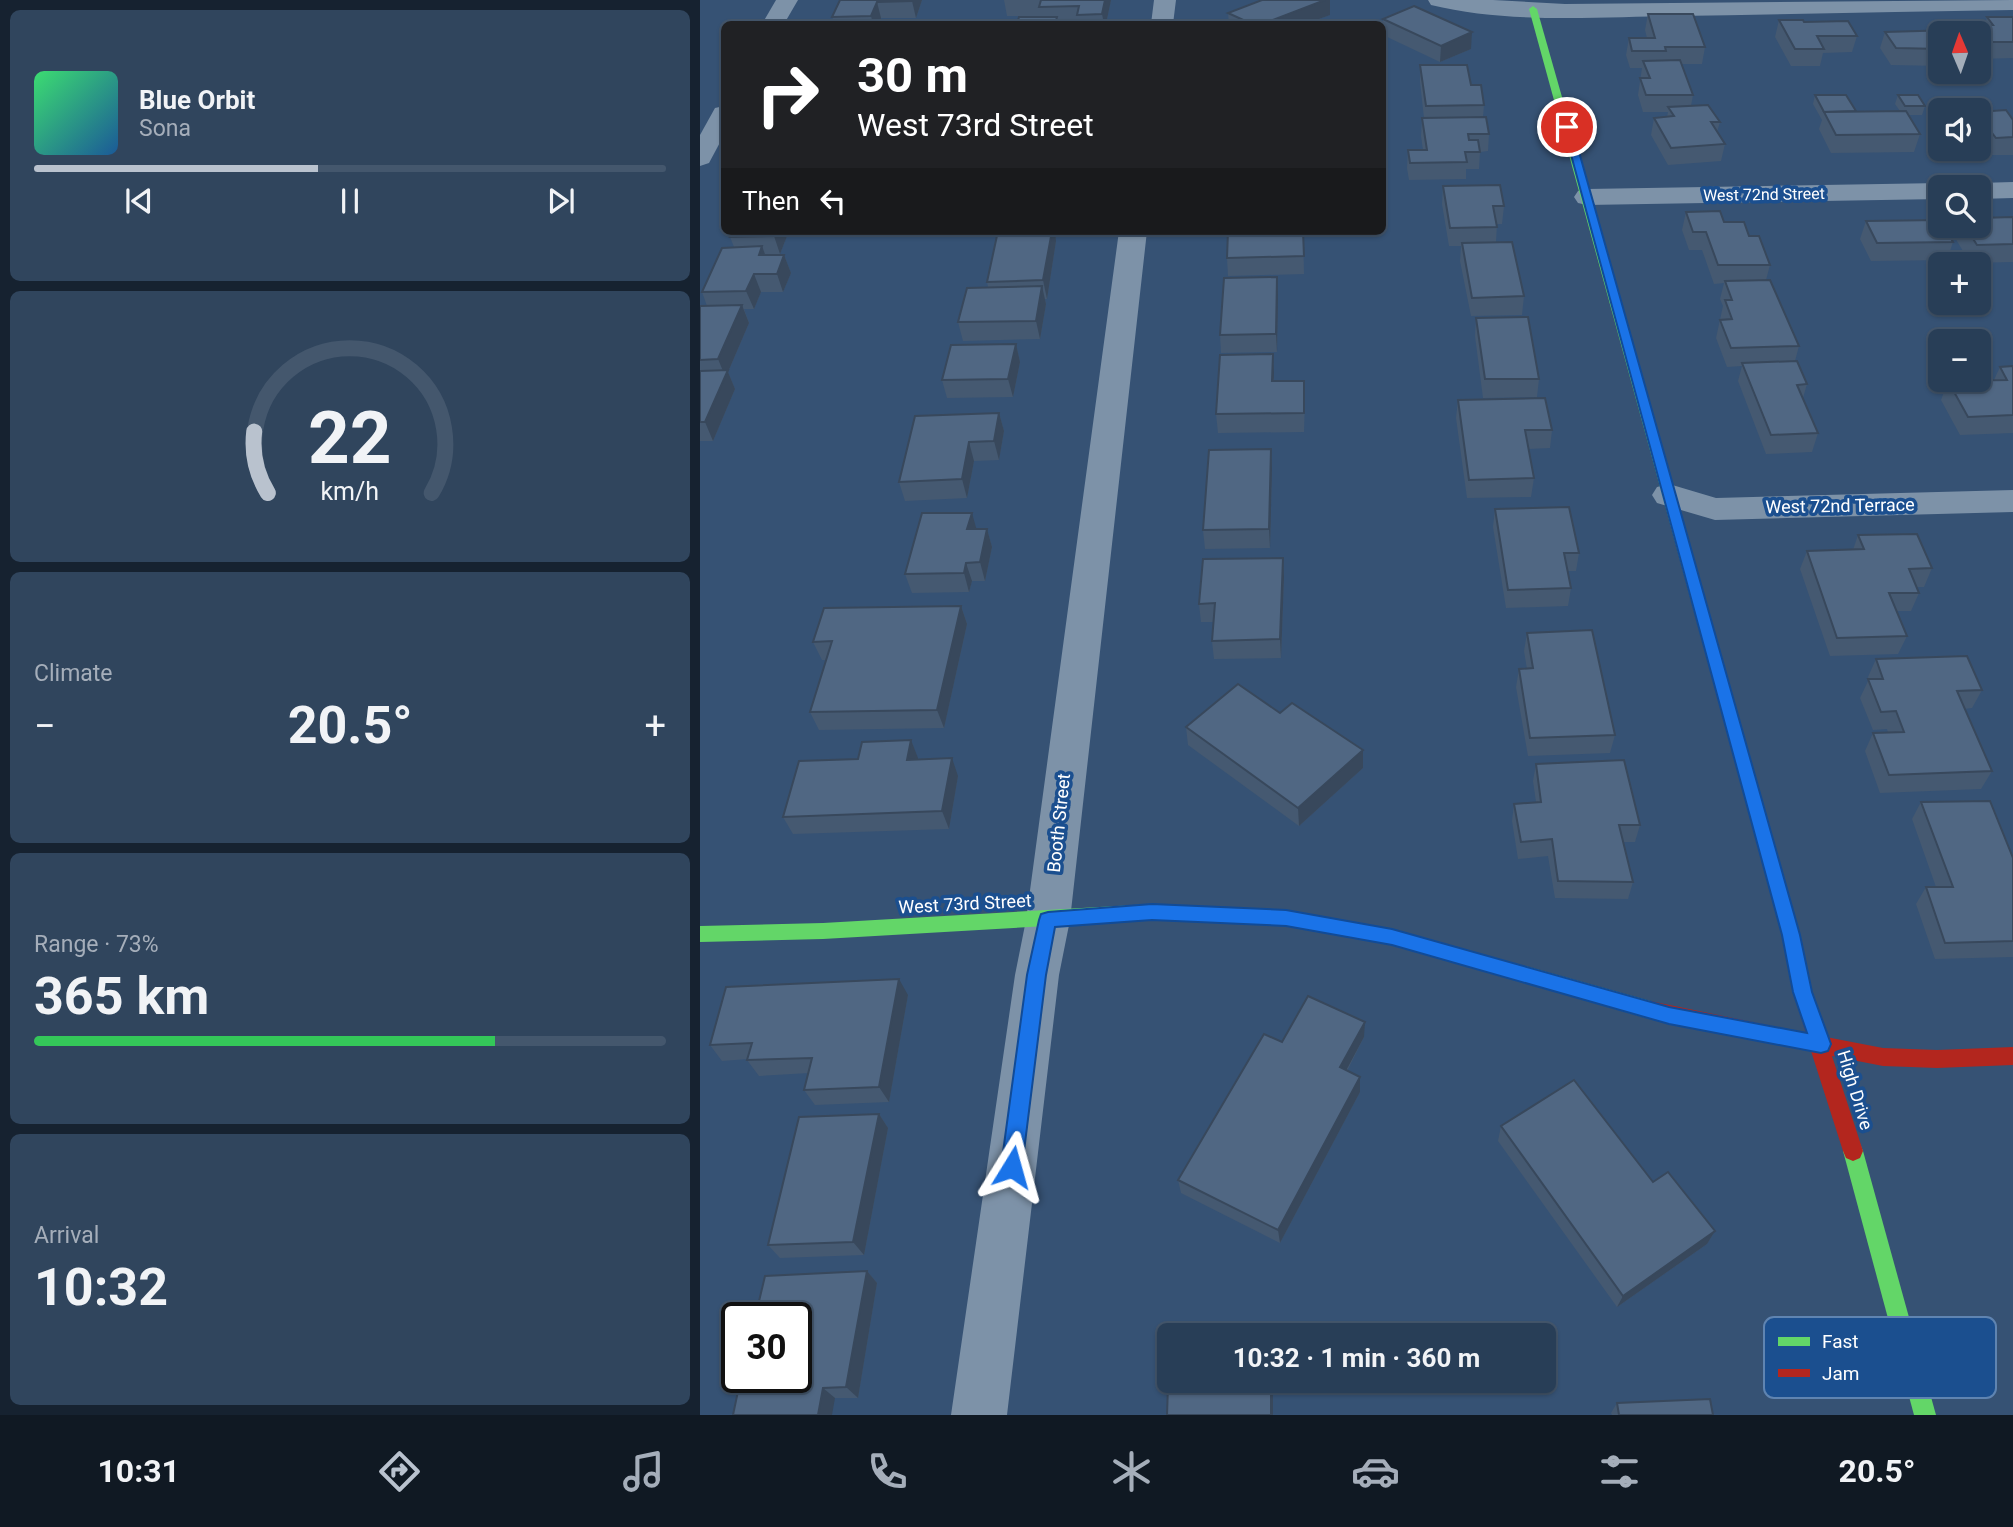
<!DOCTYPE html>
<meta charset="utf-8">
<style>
:root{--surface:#283e57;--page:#30455d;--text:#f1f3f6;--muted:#a5aeba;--line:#44576d;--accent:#b9c2ce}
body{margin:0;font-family:Roboto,sans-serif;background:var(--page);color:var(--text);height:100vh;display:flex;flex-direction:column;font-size:26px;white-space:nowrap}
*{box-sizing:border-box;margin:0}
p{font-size:23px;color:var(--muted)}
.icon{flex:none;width:38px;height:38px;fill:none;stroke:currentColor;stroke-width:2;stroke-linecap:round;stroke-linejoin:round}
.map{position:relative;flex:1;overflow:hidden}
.side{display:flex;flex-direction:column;gap:10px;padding:10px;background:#162230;width:700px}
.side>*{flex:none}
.guide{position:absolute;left:21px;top:21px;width:665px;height:214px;border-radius:10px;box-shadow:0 2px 5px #0004,0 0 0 2px var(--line);background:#202124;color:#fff;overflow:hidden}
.needle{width:46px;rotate:358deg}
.fabs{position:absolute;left:1228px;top:21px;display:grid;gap:14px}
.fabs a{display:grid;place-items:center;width:63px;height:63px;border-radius:10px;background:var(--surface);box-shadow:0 2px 5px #0004,0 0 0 2px var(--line);font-size:35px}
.speed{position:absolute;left:21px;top:1302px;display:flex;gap:14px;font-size:35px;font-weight:700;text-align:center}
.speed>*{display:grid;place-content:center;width:91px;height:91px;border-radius:50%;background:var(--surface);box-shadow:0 2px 5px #0004,0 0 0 2px var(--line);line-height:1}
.speed .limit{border:4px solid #111;border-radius:10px;background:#fff;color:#111}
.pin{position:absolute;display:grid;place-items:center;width:60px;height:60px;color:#fff;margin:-30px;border:4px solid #fff;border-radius:50%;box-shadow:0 2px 7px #0007}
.me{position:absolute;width:77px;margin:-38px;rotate:8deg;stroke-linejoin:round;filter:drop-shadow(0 0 5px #0008)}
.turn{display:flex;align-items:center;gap:24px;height:147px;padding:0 21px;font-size:32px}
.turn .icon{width:91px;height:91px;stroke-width:2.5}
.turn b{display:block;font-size:49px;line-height:60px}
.then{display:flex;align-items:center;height:66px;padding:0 21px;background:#0003;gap:14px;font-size:26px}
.big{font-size:52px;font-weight:700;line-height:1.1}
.side .tile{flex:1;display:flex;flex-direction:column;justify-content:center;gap:10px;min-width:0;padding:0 24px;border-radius:10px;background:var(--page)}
.side .dial{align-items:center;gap:0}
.dial svg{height:182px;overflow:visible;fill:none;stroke:var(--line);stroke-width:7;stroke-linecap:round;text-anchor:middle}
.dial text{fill:var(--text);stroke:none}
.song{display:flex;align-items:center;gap:21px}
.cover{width:84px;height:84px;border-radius:10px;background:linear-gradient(135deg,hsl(140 70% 55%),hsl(210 70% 35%))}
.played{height:7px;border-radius:4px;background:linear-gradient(90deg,var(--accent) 45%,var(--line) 45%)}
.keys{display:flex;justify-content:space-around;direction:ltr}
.heat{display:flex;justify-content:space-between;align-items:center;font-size:38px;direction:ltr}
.charge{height:10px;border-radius:5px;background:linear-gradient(90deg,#34c759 73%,var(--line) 0)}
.trip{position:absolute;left:457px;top:1323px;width:399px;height:70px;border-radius:10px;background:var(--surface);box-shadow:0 2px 5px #0004,0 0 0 2px var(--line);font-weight:700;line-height:70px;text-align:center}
.dock{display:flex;height:112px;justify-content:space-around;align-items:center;background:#101923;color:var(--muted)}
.dock .icon{width:49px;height:49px}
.dock .active{color:var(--accent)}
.dock b{font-size:32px;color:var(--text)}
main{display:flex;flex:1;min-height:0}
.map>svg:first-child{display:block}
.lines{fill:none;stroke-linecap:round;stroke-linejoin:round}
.street{fill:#7d92a8;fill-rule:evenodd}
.fast{fill:#63d668;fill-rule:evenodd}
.jam{fill:#b3261e;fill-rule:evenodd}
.wall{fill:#455971}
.shaded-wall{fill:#38485c}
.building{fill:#506783;stroke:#38485c;stroke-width:2}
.route{fill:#1a73e8;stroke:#114b97;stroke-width:2}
.labels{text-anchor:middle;stroke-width:7;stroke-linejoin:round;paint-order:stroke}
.far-street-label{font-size:16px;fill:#fff;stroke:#1b4f8f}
.street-label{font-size:18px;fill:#fff;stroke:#1b4f8f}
.key{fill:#1b4f8f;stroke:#5f84b1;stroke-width:2}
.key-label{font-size:19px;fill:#fff}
</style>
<main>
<section class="side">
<div class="tile">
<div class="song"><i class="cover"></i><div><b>Blue Orbit</b><p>Sona</p></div></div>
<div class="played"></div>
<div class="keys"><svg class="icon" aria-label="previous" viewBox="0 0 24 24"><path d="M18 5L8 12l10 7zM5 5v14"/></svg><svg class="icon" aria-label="pause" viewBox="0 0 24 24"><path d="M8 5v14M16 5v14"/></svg><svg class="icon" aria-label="next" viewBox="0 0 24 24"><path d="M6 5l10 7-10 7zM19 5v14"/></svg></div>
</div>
<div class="tile dial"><svg viewBox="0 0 100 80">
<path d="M14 69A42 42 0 1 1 86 69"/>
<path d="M14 69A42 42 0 0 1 8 42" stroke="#b9c2ce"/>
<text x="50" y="56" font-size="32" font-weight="700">22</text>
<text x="50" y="72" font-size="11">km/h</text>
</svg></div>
<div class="tile"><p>Climate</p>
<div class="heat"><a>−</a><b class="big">20.5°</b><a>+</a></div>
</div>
<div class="tile"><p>Range · 73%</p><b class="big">365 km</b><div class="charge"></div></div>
<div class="tile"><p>Arrival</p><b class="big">10:32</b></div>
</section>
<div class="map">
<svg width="1313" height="1415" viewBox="0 0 1313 1415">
<rect width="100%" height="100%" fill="#365274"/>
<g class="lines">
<g class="street">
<path d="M76 0H98L84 24H62Z"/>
<path d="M454 0H476L473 24H451Z"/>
<path d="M728 0H793L865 4 1313 0V10C1201 12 1089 14 976 16 898 17 808 24 731 5Z"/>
<path d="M24 106V135L9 163 0 166V135L15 108Z"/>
<path d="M1313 182V198L1279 199V187H1269L1279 183Z"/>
<path d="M1241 183 1251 187H1241V199L887 205 878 203 874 197 878 191 887 189Z"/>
<path d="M419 231H447L370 920 359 975 307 1415H251L315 975 326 920Z"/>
<path d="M969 484 1016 498 1313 490V512L1015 520 957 503 952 495 957 487Z"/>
</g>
<g class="fast">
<path d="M833 6 837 9 1069 826 1067 831 1061 833 1055 831 1053 826 829 9Z"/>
<path d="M452 904 586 910 692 929 950 1001 957 1004 959 1010 957 1016 950 1019 692 945 586 926 452 920 123 939 0 942V926L123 923Z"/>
<path d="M1153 1141 1160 1144 1163 1151 1236 1415H1214L1143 1151 1146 1144Z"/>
</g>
<path class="jam" d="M1061 819 1067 821 1069 826 1100 935 1111 992 1126 1037 1183 1048 1237 1050 1313 1047V1065L1237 1068 1183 1066 1132 1056 1163 1151 1160 1158 1153 1161 1146 1158 1143 1151 1111 1051 950 1019 943 1016 941 1010 943 1004 950 1001 1106 1033 1093 992 1082 935 1053 826 1055 821Z"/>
</g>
<g class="wall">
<path d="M140 0H222L216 18H181L179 24H135L132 17Z"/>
<path d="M304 0H411L406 24H378V23H358V24L341 16H307Z"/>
<path d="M528 13 630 15 605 24H529Z"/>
<path d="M948 14 1005 47 1002 64H981L993 95 991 106 1020 122 1017 132 1025 144 1021 161 968 165 951 135 954 118 967 117 968 112H943L938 95 942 68H930L926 55 929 38H947L945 30Z"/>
<path d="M1287 17H1313V58L1279 59V33H1257L1260 25H1285Z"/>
<path d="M683 19 771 49 740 62 683 35Z"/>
<path d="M1079 20 1104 22 1157 36 1152 52 1123 53 1120 66H1091L1075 37Z"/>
<path d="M1185 32 1241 33V66L1191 65 1180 48Z"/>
<path d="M720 65 771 85 784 105 783 117 789 134 788 151 780 152 779 169H766V179L709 180 707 168 708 150H723L721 136 722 118H724L720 82Z"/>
<path d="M1115 95 1156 111H1200L1195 104 1198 95 1225 106 1222 115H1208L1220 134 1214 152 1131 153 1119 129 1122 120 1113 104Z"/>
<path d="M1234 99 1292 111 1313 120V155H1290L1286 150 1251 151 1250 149H1279V110H1241V135L1229 116Z"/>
<path d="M743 186 804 206 802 224H797L796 242 824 296 822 315 771 316 760 261 761 246H749L742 204Z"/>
<path d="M986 212 1024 222 1049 236 1070 265 1066 280 1099 346 1095 361 1107 384 1103 398 1118 433 1112 452 1066 454 1038 381 1042 366 1027 367 1016 338 1023 306 1020 299 1024 283 1014 284 1002 250H989L982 230Z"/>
<path d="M1313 217V262L1270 263 1254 236 1258 226H1279Z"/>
<path d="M1166 221 1253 242 1247 260 1171 261 1160 239Z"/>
<path d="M89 231 80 254H65L66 255H84L91 273 83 292H61L54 309H44L49 323 28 372 35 389 13 441H0V306H7L2 292 34 247 30 237Z"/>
<path d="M298 231H355L356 241 347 299H345L346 304 340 339 263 341 258 322 288 287 287 282Z"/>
<path d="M603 231 604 274 528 276 527 258Z"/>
<path d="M577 277 578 295 577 352 521 353 520 335Z"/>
<path d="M776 318 839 379 837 397 783 398 775 336Z"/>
<path d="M316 344 320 362 313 397 247 398 242 380Z"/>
<path d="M573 354 574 381 605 400 604 432 518 433 516 414Z"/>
<path d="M1313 366V433L1260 435 1241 400 1248 381 1294 380 1300 367Z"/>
<path d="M758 400 852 430 850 448 828 449 834 478 831 497 767 498 756 418Z"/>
<path d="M299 413 304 431 299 460 274 461 267 498 205 501 199 482Z"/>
<path d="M571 449 572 468 570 548 505 549 503 530Z"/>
<path d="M795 509 879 553 876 571H867L871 588 868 606 806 608 793 527Z"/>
<path d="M287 529 292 547 285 581H272L269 592 212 593 205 574Z"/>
<path d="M1158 535 1232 568 1224 587H1216L1219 593 1211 611H1197L1207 636 1198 654 1130 656 1100 569 1107 551 1153 550Z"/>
<path d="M583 558 584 577 581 658 514 659 512 641 513 622H501L499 604Z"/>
<path d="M261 606 267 624 244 728 119 730 110 712 126 660H122L113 642Z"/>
<path d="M827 633 915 735 910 753 828 756 816 687 819 669H827L824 651Z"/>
<path d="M1176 659 1282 690 1272 708 1264 709 1292 771 1281 789 1180 793 1165 751 1173 733H1188L1187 729 1173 730 1160 698 1169 679 1168 677Z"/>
<path d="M580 713 663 750V768L599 826 488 745 486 727Z"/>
<path d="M211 740 218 760 258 776 249 829 93 834 83 817 158 759Z"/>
<path d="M836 764 940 825 935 842H923L933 882 928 899 855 898 848 856 818 859 812 821 814 804 836 802 833 781Z"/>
<path d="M1221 802 1313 858V957L1235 959 1216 904 1226 887H1236L1212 819Z"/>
<path d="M208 995 189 1102 115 1105 104 1090 109 1073 59 1076 47 1060 48 1059 22 1061 10 1045Z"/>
<path d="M664 1037 647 1071 660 1092 580 1243 481 1193 478 1180 582 1042Z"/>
<path d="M179 1114 188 1128 164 1255 80 1258 68 1245Z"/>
<path d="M801 1126 953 1182 1015 1231 1007 1244 917 1307 798 1141Z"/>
<path d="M167 1271 177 1283 158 1398H135L33 1415Z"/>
<path d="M917 1403 1013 1415H912L911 1413Z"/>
</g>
<g class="shaded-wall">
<path d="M212 0H222L216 18 212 1Z"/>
<path d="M405 0H411L406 24H404L402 14Z"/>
<path d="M625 0H630V15L605 24H562Z"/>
<path d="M177 2 181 18 179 24H173L171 16Z"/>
<path d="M772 32 771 49 740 62 741 46Z"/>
<path d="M75 231H89L80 254 74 236Z"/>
<path d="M352 231H355L356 241 347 299 343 280Z"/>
<path d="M62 246 69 265 59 255Z"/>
<path d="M84 255 91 273 83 292 77 274Z"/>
<path d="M54 274 61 292 54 309 46 291Z"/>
<path d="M577 277 578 295 577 352 576 334Z"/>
<path d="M342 286 346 304 340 339 336 321Z"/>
<path d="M42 305 49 323 28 372 35 389 13 441 5 422 25 376 18 359Z"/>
<path d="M316 344 320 362 313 397 308 379Z"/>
<path d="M573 354 574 373 573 400 572 381Z"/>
<path d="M299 413 304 431 299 460 294 441Z"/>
<path d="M269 442 274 461 267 498 262 479Z"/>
<path d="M571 449 572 468 570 548 569 529Z"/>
<path d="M272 513 277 531 267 529Z"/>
<path d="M287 529 292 547 285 581 280 562Z"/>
<path d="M583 558 584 577 581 658 580 639Z"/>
<path d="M266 563 272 581 269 592 264 573Z"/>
<path d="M261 606 267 624 244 728 237 710Z"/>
<path d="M211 740 218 758 214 778 207 760Z"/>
<path d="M663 750V768L599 826 598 808Z"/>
<path d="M252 758 258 776 249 829 242 811Z"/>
<path d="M199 979 208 995 189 1102 179 1087Z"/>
<path d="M665 1022 664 1037 640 1082V1067Z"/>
<path d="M660 1077V1092L580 1243 578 1230Z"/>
<path d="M179 1114 188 1128 164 1255 153 1242Z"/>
<path d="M1015 1231 1007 1244 917 1307 923 1296Z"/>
<path d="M167 1271 177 1283 158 1398 146 1387Z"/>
<rect x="571" y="1381" width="2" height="34"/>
<path d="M123 1388 135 1398 132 1415H118Z"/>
</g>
<g class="building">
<path d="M140 0H212V1L177 2 171 16 132 17Z"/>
<path d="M341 0H405L402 14 377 15 379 6 339 7Z"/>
<path d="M562 0H625L562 24H552L528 13Z"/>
<path d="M714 6 772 32 741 46 683 19Z"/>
<path d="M948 14H993L1005 47H965L966 51H932L929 38H955Z"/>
<path d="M319 17H357L355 24H317Z"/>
<path d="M1287 17H1313V42H1279V33H1266L1260 25H1293Z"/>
<path d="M1079 20H1103L1104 22 1148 21 1157 36H1117L1124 49H1095Z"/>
<path d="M1254 30 1256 33H1241V49L1196 48 1185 32Z"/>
<path d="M980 60 993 95H946L940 78H950L943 61Z"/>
<path d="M720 65H767L771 85H781L784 105 726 106Z"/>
<path d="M1115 95H1146L1156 111 1124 112Z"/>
<path d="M1198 95H1218L1225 106H1205Z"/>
<path d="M1283 98 1292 111 1306 110 1313 120V137L1296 138 1292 133H1279V110H1242L1234 99Z"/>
<path d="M1008 105 1020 122H1011L1025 144 971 148 954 118 974 116 968 107Z"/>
<path d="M1206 111 1220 134 1136 135 1124 112Z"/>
<path d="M786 117 789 134H768L769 140H778L780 152H765L767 162 710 163 708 150H727L722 118Z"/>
<path d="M800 185 804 206H793L797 227 750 228 743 186Z"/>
<path d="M1020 211 1024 222H1044L1049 236H1059L1070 265H1018L1006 232H993L986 212Z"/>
<path d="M1313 217V244L1277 245 1265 226H1279V218Z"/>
<path d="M1240 220 1241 226H1244L1253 242 1177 243 1166 221Z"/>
<path d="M33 231H75L74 236 30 237Z"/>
<path d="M298 231H352L343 280 287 282Z"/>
<path d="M528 231H603L604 256 527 258Z"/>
<path d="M812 242 824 296 772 298 762 243Z"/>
<path d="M62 246 59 255H84L77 274H54L46 291 2 292 22 248Z"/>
<path d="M577 277 576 334 520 335 524 278Z"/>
<path d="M1070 280 1099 346 1031 348 1020 320 1032 319 1025 300H1032L1025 281Z"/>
<path d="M342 286 336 321 258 322 267 288Z"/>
<path d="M42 305 18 359 0 360V306Z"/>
<path d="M828 317 839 379H785L776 318Z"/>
<path d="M316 344 308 379 242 380 251 345Z"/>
<path d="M573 354 572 381H604V413L516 414 520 355Z"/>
<path d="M1097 361 1107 384 1097 385 1118 433 1071 435 1042 363Z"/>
<path d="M1313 366V415L1268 417 1248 381 1307 380 1300 367Z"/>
<path d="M28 370 5 422H0V371Z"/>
<path d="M845 398 852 430H825L834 478 769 480 758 400Z"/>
<path d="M299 413 294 441 269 442 262 479 199 482 215 416Z"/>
<path d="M571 449 569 529 503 530 509 450Z"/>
<path d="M869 507 879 553H864L871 588 808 590 795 509Z"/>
<path d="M222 513H272L267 529H287L280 562 266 563 264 573 205 574Z"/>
<path d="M1217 534 1232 568 1209 569 1219 593H1189L1207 636 1137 638 1107 551 1164 549 1158 535Z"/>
<path d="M583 558 580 639 512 641 515 603 499 604 503 559Z"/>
<path d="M261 606 237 710 110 712 132 641 113 642 124 608Z"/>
<path d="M892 630 915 735 830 738 819 669 833 668 827 633Z"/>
<path d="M1267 656 1282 690 1257 691 1292 771 1189 775 1173 733 1204 732 1196 711 1181 712 1168 679H1183L1176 659Z"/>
<path d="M538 684 580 713 592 703 663 750 598 808 486 727Z"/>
<path d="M211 740 207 760 252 758 242 811 83 817 99 761 158 759 162 742Z"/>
<path d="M924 760 940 825H919L933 882 858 881 852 839 821 842 814 804 841 802 836 764Z"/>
<path d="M1290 801 1313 858V941L1245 943 1226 887H1253L1221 802Z"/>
<path d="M199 979 179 1087 104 1090 112 1058 47 1060 52 1043 10 1045 26 987Z"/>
<path d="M608 996 665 1022 640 1067 660 1077 578 1230 478 1180 564 1034 582 1042Z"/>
<path d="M874 1080 953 1182 968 1172 1015 1231 923 1296 801 1126Z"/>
<path d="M179 1114 153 1242 68 1245 99 1117Z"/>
<path d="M167 1271 146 1387 123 1388 118 1415H33L41 1377H96V1318H55L65 1276Z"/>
<path d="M571 1322V1335H470V1327Z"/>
<path d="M469 1356V1381H571V1415H467Z"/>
<path d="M1010 1399 1013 1415H919L917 1403Z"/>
</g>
<path class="route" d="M863 125 872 127 1100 935 1112 992 1131 1044 1128 1051 1121 1053 969 1024 692 945 586 926 452 920 355 927 346 975 322 1167 319 1175 312 1178 304 1175 301 1167 327 975 339 920 341 914 348 912 452 904 586 910 692 929 969 1007 1107 1033 1093 992 1082 935Z"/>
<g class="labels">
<g class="far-street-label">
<text transform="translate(1064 194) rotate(-1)" y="6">West 72nd Street</text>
</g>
<g class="street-label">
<text transform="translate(1140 506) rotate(-1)" y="6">West 72nd Terrace</text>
<text transform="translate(359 823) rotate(-84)" y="6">Booth Street</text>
<text transform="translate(265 904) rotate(-3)" y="6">West 73rd Street</text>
<text transform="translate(1155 1090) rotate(73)" y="6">High Drive</text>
</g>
</g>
<rect x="1064" y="1317" width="232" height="81" rx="10" class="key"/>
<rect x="1078" y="1337" width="32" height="9" fill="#63d668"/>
<rect x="1078" y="1369" width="32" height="8" fill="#b3261e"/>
<g class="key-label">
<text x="1122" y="1348">Fast</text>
<text x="1122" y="1380">Jam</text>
</g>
</svg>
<div class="fabs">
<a><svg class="needle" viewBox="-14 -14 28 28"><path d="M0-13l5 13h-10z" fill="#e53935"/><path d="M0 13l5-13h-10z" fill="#a5aeba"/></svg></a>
<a><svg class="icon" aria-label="sound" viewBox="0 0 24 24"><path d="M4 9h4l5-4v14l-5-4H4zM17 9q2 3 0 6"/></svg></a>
<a><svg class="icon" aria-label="search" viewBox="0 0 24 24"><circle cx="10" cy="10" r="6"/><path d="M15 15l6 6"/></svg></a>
<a>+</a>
<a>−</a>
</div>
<div class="speed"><div class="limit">30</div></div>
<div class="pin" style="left:867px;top:127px;background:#d93025"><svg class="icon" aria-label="arrive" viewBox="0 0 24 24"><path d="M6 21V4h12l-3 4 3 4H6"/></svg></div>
<svg class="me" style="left:312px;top:1167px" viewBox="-20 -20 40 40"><path d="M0-17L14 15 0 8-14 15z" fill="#1a73e8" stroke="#fff" stroke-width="4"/></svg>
<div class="trip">10:32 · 1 min · 360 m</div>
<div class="guide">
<div class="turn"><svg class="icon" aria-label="right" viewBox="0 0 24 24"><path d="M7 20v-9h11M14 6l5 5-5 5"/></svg><div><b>30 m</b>West 73rd Street</div></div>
<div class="then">Then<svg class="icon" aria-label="left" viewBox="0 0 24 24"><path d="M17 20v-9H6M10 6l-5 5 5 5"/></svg></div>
</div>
</div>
</main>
<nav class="dock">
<b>10:31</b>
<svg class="icon active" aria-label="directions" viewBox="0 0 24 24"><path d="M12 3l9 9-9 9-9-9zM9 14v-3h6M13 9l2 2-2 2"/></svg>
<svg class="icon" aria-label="music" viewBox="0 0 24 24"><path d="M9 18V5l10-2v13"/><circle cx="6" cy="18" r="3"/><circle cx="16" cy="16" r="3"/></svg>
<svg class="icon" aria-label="phone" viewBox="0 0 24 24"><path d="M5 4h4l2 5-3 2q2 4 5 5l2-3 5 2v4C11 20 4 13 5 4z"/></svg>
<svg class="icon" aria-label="climate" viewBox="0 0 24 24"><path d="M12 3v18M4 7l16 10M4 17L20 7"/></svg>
<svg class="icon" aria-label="car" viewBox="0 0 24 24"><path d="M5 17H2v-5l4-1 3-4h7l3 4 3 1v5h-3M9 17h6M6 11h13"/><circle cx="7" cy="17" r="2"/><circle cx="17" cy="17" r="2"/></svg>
<svg class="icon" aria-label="filters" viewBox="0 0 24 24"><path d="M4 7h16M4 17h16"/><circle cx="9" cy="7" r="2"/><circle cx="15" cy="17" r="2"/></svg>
<b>20.5°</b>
</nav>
